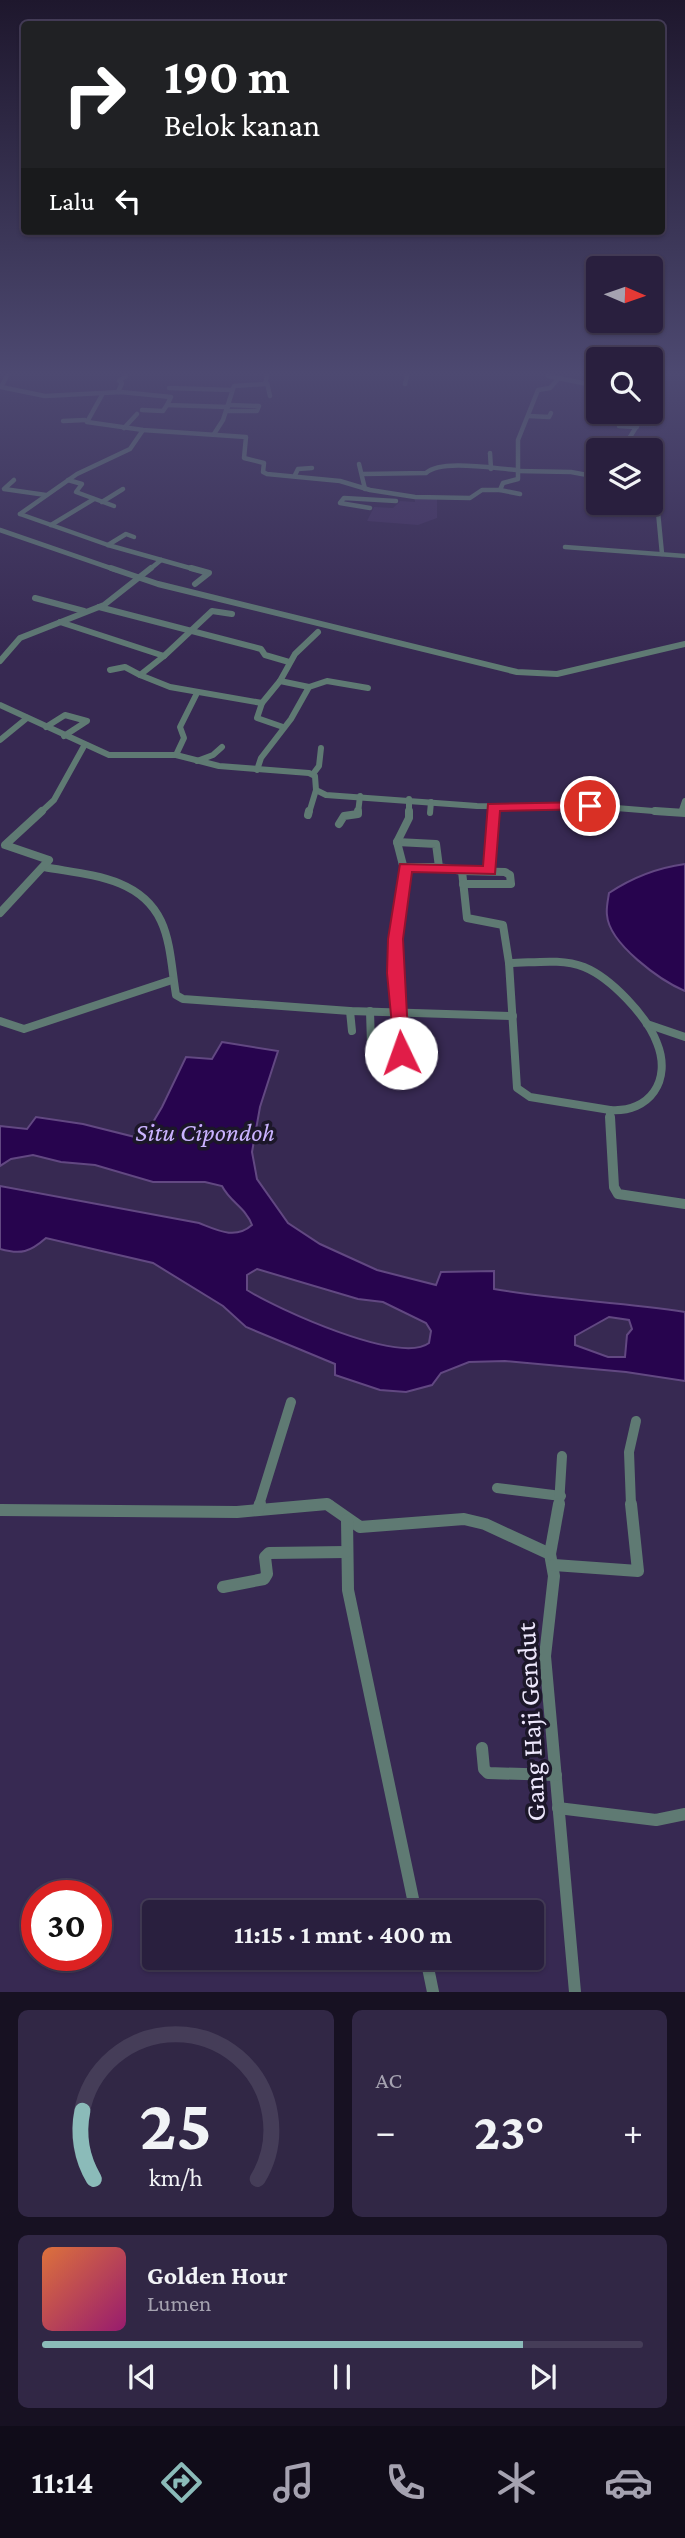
<!DOCTYPE html>
<html lang="id">
<meta charset="utf-8">
<style>
:root{--surface:#291f3e;--page:#312745;--text:#f1f3f6;--muted:#a5a2b0;--line:#453d58;--accent:#8bbbb9}
body{margin:0;font-family:"Crimson Pro",serif;background:var(--page);color:var(--text);height:100vh;display:flex;flex-direction:column;font-size:26px;white-space:nowrap}
*{box-sizing:border-box;margin:0}
p{font-size:23px;color:var(--muted)}
.icon{flex:none;width:38px;height:38px;fill:none;stroke:currentColor;stroke-width:2;stroke-linecap:round;stroke-linejoin:round}
.map{position:relative;height:1992px;overflow:hidden}
.sheet{display:flex;flex-direction:column;gap:18px;padding:18px;background:#171122;flex:1}
.sheet>*{flex:none}
.banner{position:absolute;left:21px;top:21px;width:644px;height:214px;border-radius:7px;box-shadow:0 2px 5px #0004,0 0 0 2px var(--line);background:#202124;color:#fff;overflow:hidden}
.needle{width:46px;rotate:92deg}
.controls{position:absolute;left:586px;top:256px;display:grid;gap:14px}
.controls a{display:grid;place-items:center;width:77px;height:77px;border-radius:7px;background:var(--surface);box-shadow:0 2px 5px #0004,0 0 0 2px var(--line);font-size:35px}
.speed{position:absolute;left:21px;top:1880px;display:flex;gap:14px;font-size:35px;font-weight:700;text-align:center}
.speed>*{display:grid;place-content:center;width:91px;height:91px;border-radius:50%;background:var(--surface);box-shadow:0 2px 5px #0004,0 0 0 2px var(--line);line-height:1}
.speed .limit{border:10px solid #d22;background:#fff;color:#111}
.pin{position:absolute;display:grid;place-items:center;width:60px;height:60px;color:#fff;margin:-30px;border:4px solid #fff;border-radius:50%;box-shadow:0 2px 7px #0007}
.me{position:absolute;width:77px;margin:-38px;rotate:357deg;stroke-linejoin:round;filter:drop-shadow(0 0 5px #0008)}
.turn{display:flex;align-items:center;gap:24px;height:147px;padding:0 28px;font-size:32px}
.turn .icon{width:91px;height:91px;stroke-width:2.5}
.turn b{display:block;font-size:49px;line-height:60px}
.then{display:flex;align-items:center;height:66px;padding:0 28px;background:#0003;gap:14px;font-size:26px}
.big{font-size:52px;font-weight:700;line-height:1.1}
.sheet .tile{flex:1;display:flex;flex-direction:column;justify-content:center;gap:10px;min-width:0;padding:0 24px;border-radius:10px;background:var(--page)}
.sheet .dial{align-items:center;gap:0}
.dial svg{height:182px;overflow:visible;fill:none;stroke:var(--line);stroke-width:7;stroke-linecap:round;text-anchor:middle}
.dial text{fill:var(--text);stroke:none}
.song{display:flex;align-items:center;gap:21px}
.cover{width:84px;height:84px;border-radius:10px;background:linear-gradient(135deg,hsl(20 70% 55%),hsl(320 70% 35%))}
.played{height:7px;border-radius:4px;background:linear-gradient(90deg,var(--accent) 80%,var(--line) 80%)}
.keys{display:flex;justify-content:space-around;direction:ltr}
.heat{display:flex;justify-content:space-between;align-items:center;font-size:38px;direction:ltr}
.sheet .tiles{flex:1;display:grid;gap:18px;grid-template-columns:1fr 1fr}
.tile:last-child{grid-column:span 2}
.trip{position:absolute;left:142px;top:1900px;width:402px;height:70px;border-radius:7px;background:var(--surface);box-shadow:0 2px 5px #0004,0 0 0 2px var(--line);font-weight:700;line-height:70px;text-align:center}
.tabs{display:flex;height:112px;justify-content:space-around;align-items:center;background:#100c19;color:var(--muted)}
.tabs .icon{width:49px;height:49px}
.tabs .on{color:var(--accent)}
.tabs b{font-size:32px;color:var(--text)}
.map>svg:first-child{display:block}
.built{fill:#423160}
.water{fill:#27044e;stroke:#624882;stroke-width:2;fill-rule:evenodd}
.lines{fill:none;stroke-linecap:round;stroke-linejoin:round}
.street-far4{stroke:#5f7a73;stroke-width:4.5}
.street-far3{stroke:#5f7a73;stroke-width:6}
.street-far2{stroke:#5f7a73;stroke-width:8}
.street-far1{stroke:#5f7a73;stroke-width:10}
.street{stroke:#5f7a73;stroke-width:12}
.route{fill:#e11d48;stroke:#92132f;stroke-width:2}
.labels{text-anchor:middle;stroke-width:7;stroke-linejoin:round;paint-order:stroke}
.water-label{font-size:26px;font-style:italic;fill:#cab3ff;stroke:#1c1729}
.near-street-label{font-size:28px;fill:#ede7fc;stroke:#1c1729}
</style>
<div class="map">
<svg width="685" height="1992" viewBox="0 0 685 1992">
<rect width="100%" height="100%" fill="#372952"/>
<path class="built" d="M415 498 437 499V518L418 525 367 521 374 507 393 508 400 501 415 502Z"/>
<g class="water">
<path d="M685 864V991C661 981 609 944 607 915 606 908 608 900 609 893 633 877 656 868 685 864Z"/>
<path d="M222 1042 278 1051 260 1107 252 1152 257 1179 288 1223 320 1244 377 1270 436 1285 441 1272 494 1271V1289C557 1300 621 1302 685 1312V1381L626 1372 505 1361 469 1362 441 1373 432 1385 406 1392 380 1390 335 1375V1364L246 1327 223 1306 153 1263 46 1238C30 1252 21 1255 0 1249V1186L199 1223C217 1230 235 1240 252 1225 246 1208 230 1202 222 1186L205 1182H153L95 1165 61 1162 33 1155 11 1159 0 1166V1126L27 1129 36 1117 83 1124 143 1139 162 1107 186 1057 212 1059ZM257 1269 358 1299 383 1302 426 1323 431 1331 429 1343C400 1365 277 1309 247 1290V1275ZM609 1317 629 1320 632 1329 627 1335 625 1357H608L575 1345V1336Z"/>
</g>
<g class="lines">
<g class="street-far4">
<path d="M7 376 1 387 45 396 121 392 171 397 167 405 228 407"/>
<path d="M548 376 598 386"/>
<path d="M267 383 270 396"/>
<path d="M405 384 407 376"/>
<path d="M169 388 232 390"/>
<path d="M118 392 122 383 119 381 126 376"/>
<path d="M102 395 87 422 143 430 246 437 244 458 264 463 263 472 267 474 340 481 370 490 415 497 470 498 482 490H500L503 483 518 479V440L538 390 550 388 558 379"/>
<path d="M142 410 163 411 167 405"/>
<path d="M227 411H257L259 406 229 405"/>
<path d="M529 416 549 417 551 413"/>
<path d="M63 421 85 420"/>
<path d="M638 424H655L656 420"/>
<path d="M619 426 637 427"/>
<path d="M124 428 137 414"/>
<path d="M214 434 223 420 234 386 265 384 267 376"/>
<path d="M622 450 638 424 640 411"/>
<path d="M490 453 491 469"/>
<path d="M359 464 365 489"/>
<path d="M518 471 571 472 598 477"/>
<path d="M363 474 426 473C442 459 496 469 518 470"/>
<path d="M295 475 298 469 312 468"/>
<path d="M14 480 4 489 46 495"/>
<path d="M68 480 82 484 76 492 114 506"/>
<path d="M500 490 520 494"/>
<path d="M102 502 123 489"/>
<path d="M640 502 658 512 662 554"/>
<path d="M370 508 340 503 344 498 396 501"/>
<path d="M20 514 108 545 197 570"/>
<path d="M20 514 77 474 130 449 143 430"/>
<path d="M51 525 94 499"/>
<path d="M0 530 116 570"/>
<path d="M108 545 126 534 134 537"/>
<path d="M565 547 685 556"/>
<path d="M149 570 161 560"/>
</g>
<g class="street-far3">
<path d="M111 568 158 584 517 672 557 674 685 644"/>
<path d="M191 568 209 573 195 584"/>
<path d="M35 598 84 611"/>
<path d="M99 607 261 649 265 655 289 662"/>
<path d="M60 622 164 656 140 675 170 687 262 703 257 718 283 727"/>
<path d="M164 656 212 611 232 614"/>
<path d="M0 661 20 638 104 605 151 568"/>
<path d="M110 670 125 667 140 675"/>
<path d="M280 681 295 654 318 632"/>
<path d="M262 703 280 681 309 687"/>
<path d="M0 705 109 755H176L219 766 309 773 315 776 316 790 326 795 477 806 604 807 678 813"/>
<path d="M46 727 65 715 87 721 64 736"/>
<path d="M0 740 27 718"/>
<path d="M176 755 184 738 180 727 197 693"/>
<path d="M197 761 213 755 222 747"/>
<path d="M257 770 261 758 291 719 309 687 327 681 368 688"/>
<path d="M313 774 319 766 321 748"/>
<path d="M409 799V813"/>
<path d="M40 813 54 800 84 746"/>
<path d="M309 813 316 790"/>
<path d="M358 813 360 796"/>
<path d="M430 813 431 802"/>
<path d="M493 813V807"/>
<path d="M681 813 685 801"/>
</g>
<g class="street-far2">
<path d="M655 811 685 813"/>
<path d="M308 815 309 811"/>
<path d="M339 824 344 816 358 814V811"/>
<path d="M397 842 436 844 439 867 462 871 467 918 503 925 509 963C533 963 561 958 584 967 611 978 647 1016 657 1043 672 1080 650 1113 610 1110V1119"/>
<path d="M44 867C86 875 140 876 161 921 171 942 172 972 176 995L183 999 350 1011 513 1016"/>
<path d="M405 867H439"/>
<path d="M462 871 505 872 510 875 511 884H463"/>
<path d="M490 871 493 811"/>
<path d="M0 913 49 860 5 845 42 811"/>
<path d="M509 963 517 1088 530 1097 610 1110"/>
<path d="M350 1011 352 1031"/>
<path d="M370 1011 371 1044"/>
<path d="M0 1021 24 1029 172 980"/>
<path d="M647 1024 685 1037"/>
<path d="M401 1053 395 989V939L405 873 397 842 409 818V811"/>
</g>
<g class="street-far1">
<path d="M610 1117 614 1187 618 1194 685 1204"/>
<path d="M497 1488 561 1496"/>
<path d="M259 1505 291 1402"/>
<path d="M313 1505H330"/>
<path d="M559 1505 562 1456"/>
<path d="M631 1505 629 1452 636 1421"/>
</g>
<g class="street">
<path d="M0 1510 237 1512 327 1504 360 1527 464 1519 485 1524 550 1554 554 1576 545 1656 575 1992"/>
<path d="M258 1510 260 1504"/>
<path d="M347 1520 348 1590 416 1913"/>
<path d="M550 1554 559 1504"/>
<path d="M554 1565 638 1571 631 1504"/>
<path d="M223 1587 264 1579 267 1574 265 1557 269 1553 346 1552"/>
<path d="M482 1748 484 1769 488 1773 556 1775"/>
<path d="M558 1808 656 1820 685 1814"/>
<path d="M426 1958 433 1992"/>
</g>
</g>
<linearGradient id="sky" x2="0" y2="1"><stop stop-color="#1e172d"/><stop offset="0.57" stop-color="#4d4971"/><stop offset="1" stop-color="#4d4971" stop-opacity="0"/></linearGradient>
<rect width="685" height="655" fill="url(#sky)"/>
<path class="route" d="M590 802 597 806 595 809 500 811 495 874 412 872 403 939 409 1053 401 1059 395 1057 387 973 388 939 400 864 483 866 488 804Z"/>
<g class="labels">
<g class="water-label">
<text x="205" y="1141">Situ Cipondoh</text>
</g>
<g class="near-street-label">
<text transform="translate(530 1722) rotate(-93)" y="10">Gang Haji Gendut</text>
</g>
</g>
</svg>
<div class="controls">
<a><svg class="needle" viewBox="-14 -14 28 28"><path d="M0-13l5 13h-10z" fill="#e53935"/><path d="M0 13l5-13h-10z" fill="#a5a2b0"/></svg></a>
<a><svg class="icon" aria-label="search" viewBox="0 0 24 24"><circle cx="10" cy="10" r="6"/><path d="M15 15l6 6"/></svg></a>
<a><svg class="icon" aria-label="layers" viewBox="0 0 24 24"><path d="M12 4l9 5-9 5-9-5zM3 14l9 5 9-5"/></svg></a>
</div>
<div class="speed"><div class="limit">30</div></div>
<div class="pin" style="left:590px;top:806px;background:#d93025"><svg class="icon" aria-label="arrive" viewBox="0 0 24 24"><path d="M6 21V4h12l-3 4 3 4H6"/></svg></div>
<svg class="me" style="left:401px;top:1053px" viewBox="-20 -20 40 40"><circle r="19" fill="#fff"/><path d="M0-13L10 11 0 6-10 11z" fill="#e11d48"/></svg>
<div class="trip">11:15 · 1 mnt · 400 m</div>
<div class="banner">
<div class="turn"><svg class="icon" aria-label="right" viewBox="0 0 24 24"><path d="M7 20v-9h11M14 6l5 5-5 5"/></svg><div><b>190 m</b>Belok kanan</div></div>
<div class="then">Lalu<svg class="icon" aria-label="left" viewBox="0 0 24 24"><path d="M17 20v-9H6M10 6l-5 5 5 5"/></svg></div>
</div>
</div>
<section class="sheet">
<div class="tiles">
<div class="tile dial"><svg viewBox="0 0 100 80">
<path d="M14 69A42 42 0 1 1 86 69"/>
<path d="M14 69A42 42 0 0 1 9 39" stroke="#8bbbb9"/>
<text x="50" y="56" font-size="32" font-weight="700">25</text>
<text x="50" y="72" font-size="11">km/h</text>
</svg></div>
<div class="tile"><p>AC</p>
<div class="heat"><a>−</a><b class="big">23°</b><a>+</a></div>
</div>
<div class="tile">
<div class="song"><i class="cover"></i><div><b>Golden Hour</b><p>Lumen</p></div></div>
<div class="played"></div>
<div class="keys"><svg class="icon" aria-label="previous" viewBox="0 0 24 24"><path d="M18 5L8 12l10 7zM5 5v14"/></svg><svg class="icon" aria-label="pause" viewBox="0 0 24 24"><path d="M8 5v14M16 5v14"/></svg><svg class="icon" aria-label="next" viewBox="0 0 24 24"><path d="M6 5l10 7-10 7zM19 5v14"/></svg></div>
</div>
</div>
</section>
<nav class="tabs">
<b>11:14</b>
<svg class="icon on" aria-label="directions" viewBox="0 0 24 24"><path d="M12 3l9 9-9 9-9-9zM9 14v-3h6M13 9l2 2-2 2"/></svg>
<svg class="icon" aria-label="music" viewBox="0 0 24 24"><path d="M9 18V5l10-2v13"/><circle cx="6" cy="18" r="3"/><circle cx="16" cy="16" r="3"/></svg>
<svg class="icon" aria-label="phone" viewBox="0 0 24 24"><path d="M5 4h4l2 5-3 2q2 4 5 5l2-3 5 2v4C11 20 4 13 5 4z"/></svg>
<svg class="icon" aria-label="climate" viewBox="0 0 24 24"><path d="M12 3v18M4 7l16 10M4 17L20 7"/></svg>
<svg class="icon" aria-label="car" viewBox="0 0 24 24"><path d="M5 17H2v-5l4-1 3-4h7l3 4 3 1v5h-3M9 17h6M6 11h13"/><circle cx="7" cy="17" r="2"/><circle cx="17" cy="17" r="2"/></svg>
</nav>
